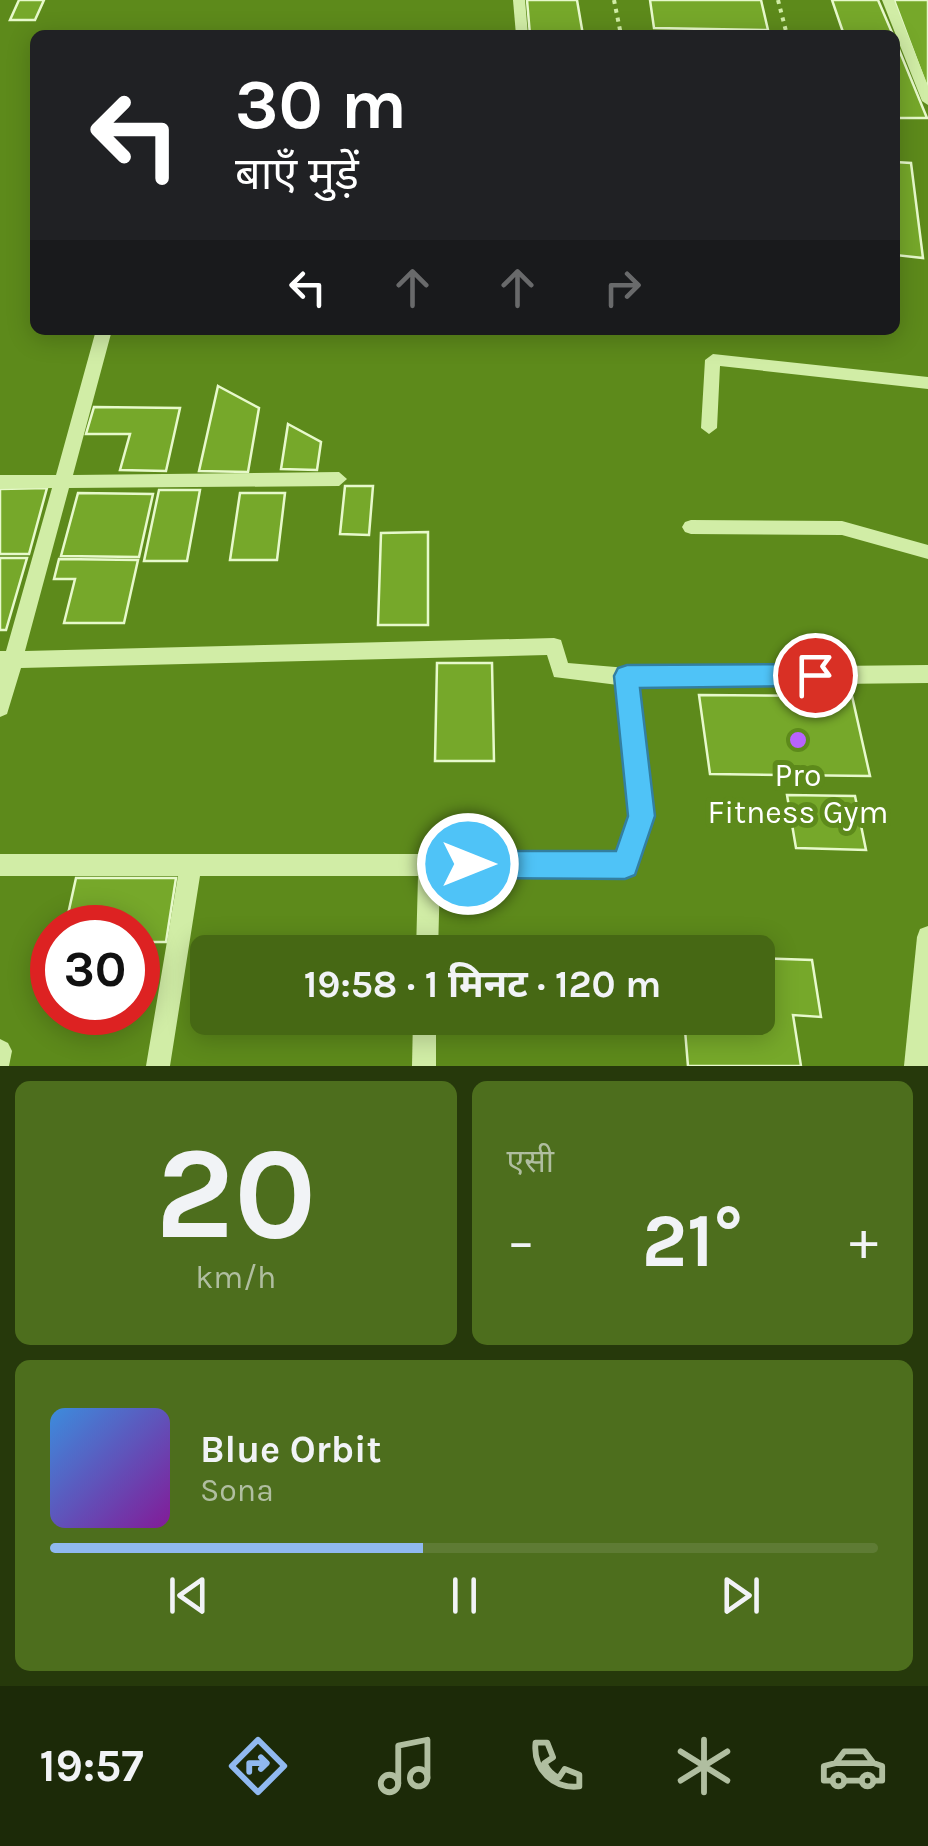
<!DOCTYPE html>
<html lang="hi">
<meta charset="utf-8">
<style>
:root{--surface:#466814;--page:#4d6e1d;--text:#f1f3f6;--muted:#b0bea0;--line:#5e7b34;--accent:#90b9f0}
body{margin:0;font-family:Karla,"Noto Sans Devanagari",sans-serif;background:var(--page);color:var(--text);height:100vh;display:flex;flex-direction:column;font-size:38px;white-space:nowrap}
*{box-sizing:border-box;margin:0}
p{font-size:32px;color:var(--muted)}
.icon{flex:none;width:55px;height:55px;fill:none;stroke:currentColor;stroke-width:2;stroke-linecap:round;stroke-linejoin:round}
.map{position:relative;height:1066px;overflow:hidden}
.side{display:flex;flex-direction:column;gap:15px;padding:15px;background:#26390b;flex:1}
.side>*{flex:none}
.top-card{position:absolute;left:30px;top:30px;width:870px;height:305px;border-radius:15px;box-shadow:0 5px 25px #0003;background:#202124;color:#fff;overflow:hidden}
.speed{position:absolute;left:30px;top:905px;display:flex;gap:20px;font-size:50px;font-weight:700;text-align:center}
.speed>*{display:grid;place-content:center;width:130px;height:130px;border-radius:50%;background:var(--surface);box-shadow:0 5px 25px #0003;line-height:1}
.speed .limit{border:15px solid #d22;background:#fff;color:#111}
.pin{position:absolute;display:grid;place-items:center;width:85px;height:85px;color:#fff;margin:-42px;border:5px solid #fff;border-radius:50%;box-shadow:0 2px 10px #0007}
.me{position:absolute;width:110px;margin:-55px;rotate:90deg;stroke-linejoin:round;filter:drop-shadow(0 0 8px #0008)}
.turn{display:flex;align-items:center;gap:35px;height:210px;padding:0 40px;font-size:45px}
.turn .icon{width:130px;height:130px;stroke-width:2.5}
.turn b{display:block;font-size:70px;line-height:85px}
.lanes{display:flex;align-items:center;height:95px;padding:0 40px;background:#0003;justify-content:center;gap:50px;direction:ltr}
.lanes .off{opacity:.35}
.big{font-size:75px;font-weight:700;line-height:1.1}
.side .card{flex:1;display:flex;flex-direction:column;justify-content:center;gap:15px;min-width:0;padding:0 35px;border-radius:15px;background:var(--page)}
.side .dial{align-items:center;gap:0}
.dial b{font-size:130px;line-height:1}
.song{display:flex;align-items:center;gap:30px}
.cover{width:120px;height:120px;border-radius:15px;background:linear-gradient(135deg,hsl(210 70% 55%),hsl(290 70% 35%))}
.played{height:10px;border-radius:5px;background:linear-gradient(90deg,var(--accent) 45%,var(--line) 45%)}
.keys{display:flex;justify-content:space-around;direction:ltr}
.heat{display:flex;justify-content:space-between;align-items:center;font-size:55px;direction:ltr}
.side .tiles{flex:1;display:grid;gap:15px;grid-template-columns:1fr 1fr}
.card:last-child{grid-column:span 2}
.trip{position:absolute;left:190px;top:935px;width:585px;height:100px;border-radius:15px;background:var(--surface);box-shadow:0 5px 25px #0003;font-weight:700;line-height:100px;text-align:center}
.tabs{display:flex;height:160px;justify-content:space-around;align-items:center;background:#1c2a08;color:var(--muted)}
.tabs .icon{width:70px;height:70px}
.tabs .on{color:var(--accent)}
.tabs b{font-size:45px;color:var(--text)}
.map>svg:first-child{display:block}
.building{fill:#76a82a;stroke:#e7f9cb;stroke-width:2.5}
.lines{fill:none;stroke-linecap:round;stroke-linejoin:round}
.path{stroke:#d1eda6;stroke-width:4;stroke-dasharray:4 5;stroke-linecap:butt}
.minor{fill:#d1eda6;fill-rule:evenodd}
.route{fill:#4fc3f7;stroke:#337fa1;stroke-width:2.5}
.poi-dot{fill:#b863fd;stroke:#5d8a1b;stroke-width:4}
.labels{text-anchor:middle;stroke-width:10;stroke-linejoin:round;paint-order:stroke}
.poi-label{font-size:32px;fill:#fff;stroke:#5d8a1b}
</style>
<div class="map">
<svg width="928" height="1066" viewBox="0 0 928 1066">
<rect width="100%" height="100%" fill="#5d8a1b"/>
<g class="building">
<path d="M19 0H44L35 20H10Z"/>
<path d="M527 0H577L583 35H530Z"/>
<path d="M650 0H761L768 30 654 28Z"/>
<path d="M832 0H878L893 35H844Z"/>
<path d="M894 0H928V88H927Z"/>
<path d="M895 40 927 118H895Z"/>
<path d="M895 162 911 163 923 258 895 255Z"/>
<path d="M218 386 259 408 248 472 199 471Z"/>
<path d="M94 407 180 408 166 471 120 470 130 434H86Z"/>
<path d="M288 424 321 442 317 470 281 469Z"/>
<path d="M345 486H373L369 535 340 534Z"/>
<path d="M47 488 29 554H0V489Z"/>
<path d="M159 490H200L187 561H144Z"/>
<path d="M78 493 153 494 139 557 61 556Z"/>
<path d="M240 493H285L277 560H230Z"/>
<path d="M428 532V625H378L381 533Z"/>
<path d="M0 558H27L6 630H0Z"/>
<path d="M59 559 138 560 124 623H64L75 579H54Z"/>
<path d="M437 663H492L494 761H435Z"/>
<path d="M699 695 852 696 870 776 710 774Z"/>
<path d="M787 795 855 796 866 850 796 848Z"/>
<path d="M76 878H176L166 942H138V928H65Z"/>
<path d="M758 958 812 960 821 1017 793 1015 801 1066H688L684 1018H758Z"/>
</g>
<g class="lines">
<g class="path">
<path d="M614 0 621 35"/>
<path d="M778 0 787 35"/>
</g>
<g class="minor">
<path d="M513 0H525L528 35H516Z"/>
<path d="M882 0H894L928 86V105L922 101Z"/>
<path d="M96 330H112L73 475 339 472 347 479 339 486 69 488 25 651 554 638 561 640 568 663 627 668 928 665V683L638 686 651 816 633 873 625 876H440L438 952H416L418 876H200L170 1066H146L178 876H0V854H618L631 816 618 685 554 677 547 655 21 668 7 714 0 717V651H6L52 488 0 489V475H56Z"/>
<path d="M713 354 928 377V389L720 366 717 428 709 434 701 428 705 360Z"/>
<path d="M691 520 842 521 928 545V559L842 535 691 534 685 532 682 527 685 522Z"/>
<path d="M928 926V1066H904L917 937 920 929Z"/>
<path d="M413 1018H436V1066H412Z"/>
<path d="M0 1039 8 1043 12 1051 9 1066H0Z"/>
</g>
</g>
<path class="route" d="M815 664 824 667 827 675 824 683 815 686 640 688 655 816 635 875 625 879 468 878 458 874 454 864 458 855 468 851H616L628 816 614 676 618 668 627 665Z"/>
<circle class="poi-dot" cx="798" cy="740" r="10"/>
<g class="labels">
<g class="poi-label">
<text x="798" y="786">Pro<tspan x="798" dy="37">Fitness Gym</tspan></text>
</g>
</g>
</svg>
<div class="speed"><div class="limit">30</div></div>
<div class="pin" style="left:815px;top:675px;background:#d93025"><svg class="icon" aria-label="arrive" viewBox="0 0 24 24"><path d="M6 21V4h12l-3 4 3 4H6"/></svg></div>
<svg class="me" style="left:468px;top:864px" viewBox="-20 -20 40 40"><circle r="17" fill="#4fc3f7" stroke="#fff" stroke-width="3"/><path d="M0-11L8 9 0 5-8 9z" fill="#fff"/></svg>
<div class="trip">19:58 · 1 मिनट · 120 m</div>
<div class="top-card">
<div class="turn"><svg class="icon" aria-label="left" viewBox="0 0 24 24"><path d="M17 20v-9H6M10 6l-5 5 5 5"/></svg><div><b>30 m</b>बाएँ मुड़ें</div></div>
<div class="lanes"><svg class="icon" aria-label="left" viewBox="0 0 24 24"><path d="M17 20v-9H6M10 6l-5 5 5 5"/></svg><svg class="icon off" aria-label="ahead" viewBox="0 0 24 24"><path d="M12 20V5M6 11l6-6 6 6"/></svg><svg class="icon off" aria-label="ahead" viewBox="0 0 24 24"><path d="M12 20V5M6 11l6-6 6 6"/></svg><svg class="icon off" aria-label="right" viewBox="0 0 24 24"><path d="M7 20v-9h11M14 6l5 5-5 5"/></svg></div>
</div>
</div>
<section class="side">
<div class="tiles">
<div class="card dial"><b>20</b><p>km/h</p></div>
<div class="card"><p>एसी</p>
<div class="heat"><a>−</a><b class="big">21°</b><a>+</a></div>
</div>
<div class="card">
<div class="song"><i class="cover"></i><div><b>Blue Orbit</b><p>Sona</p></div></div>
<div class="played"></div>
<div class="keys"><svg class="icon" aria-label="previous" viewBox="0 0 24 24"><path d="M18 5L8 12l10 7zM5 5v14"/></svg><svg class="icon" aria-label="pause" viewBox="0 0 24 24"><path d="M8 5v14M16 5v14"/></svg><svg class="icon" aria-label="next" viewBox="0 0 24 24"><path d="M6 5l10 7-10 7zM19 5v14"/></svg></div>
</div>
</div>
</section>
<nav class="tabs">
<b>19:57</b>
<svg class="icon on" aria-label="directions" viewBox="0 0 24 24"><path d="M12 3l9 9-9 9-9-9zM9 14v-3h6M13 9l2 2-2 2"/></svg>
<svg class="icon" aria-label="music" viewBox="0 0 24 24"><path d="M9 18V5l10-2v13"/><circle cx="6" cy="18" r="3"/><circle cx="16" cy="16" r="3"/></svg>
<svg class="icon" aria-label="phone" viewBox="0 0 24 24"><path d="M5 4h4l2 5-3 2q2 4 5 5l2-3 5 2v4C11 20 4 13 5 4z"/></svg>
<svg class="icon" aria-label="climate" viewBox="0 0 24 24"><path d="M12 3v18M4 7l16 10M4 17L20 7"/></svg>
<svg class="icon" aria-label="car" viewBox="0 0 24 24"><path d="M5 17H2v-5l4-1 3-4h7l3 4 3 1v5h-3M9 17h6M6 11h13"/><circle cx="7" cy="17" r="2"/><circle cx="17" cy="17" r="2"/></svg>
</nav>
